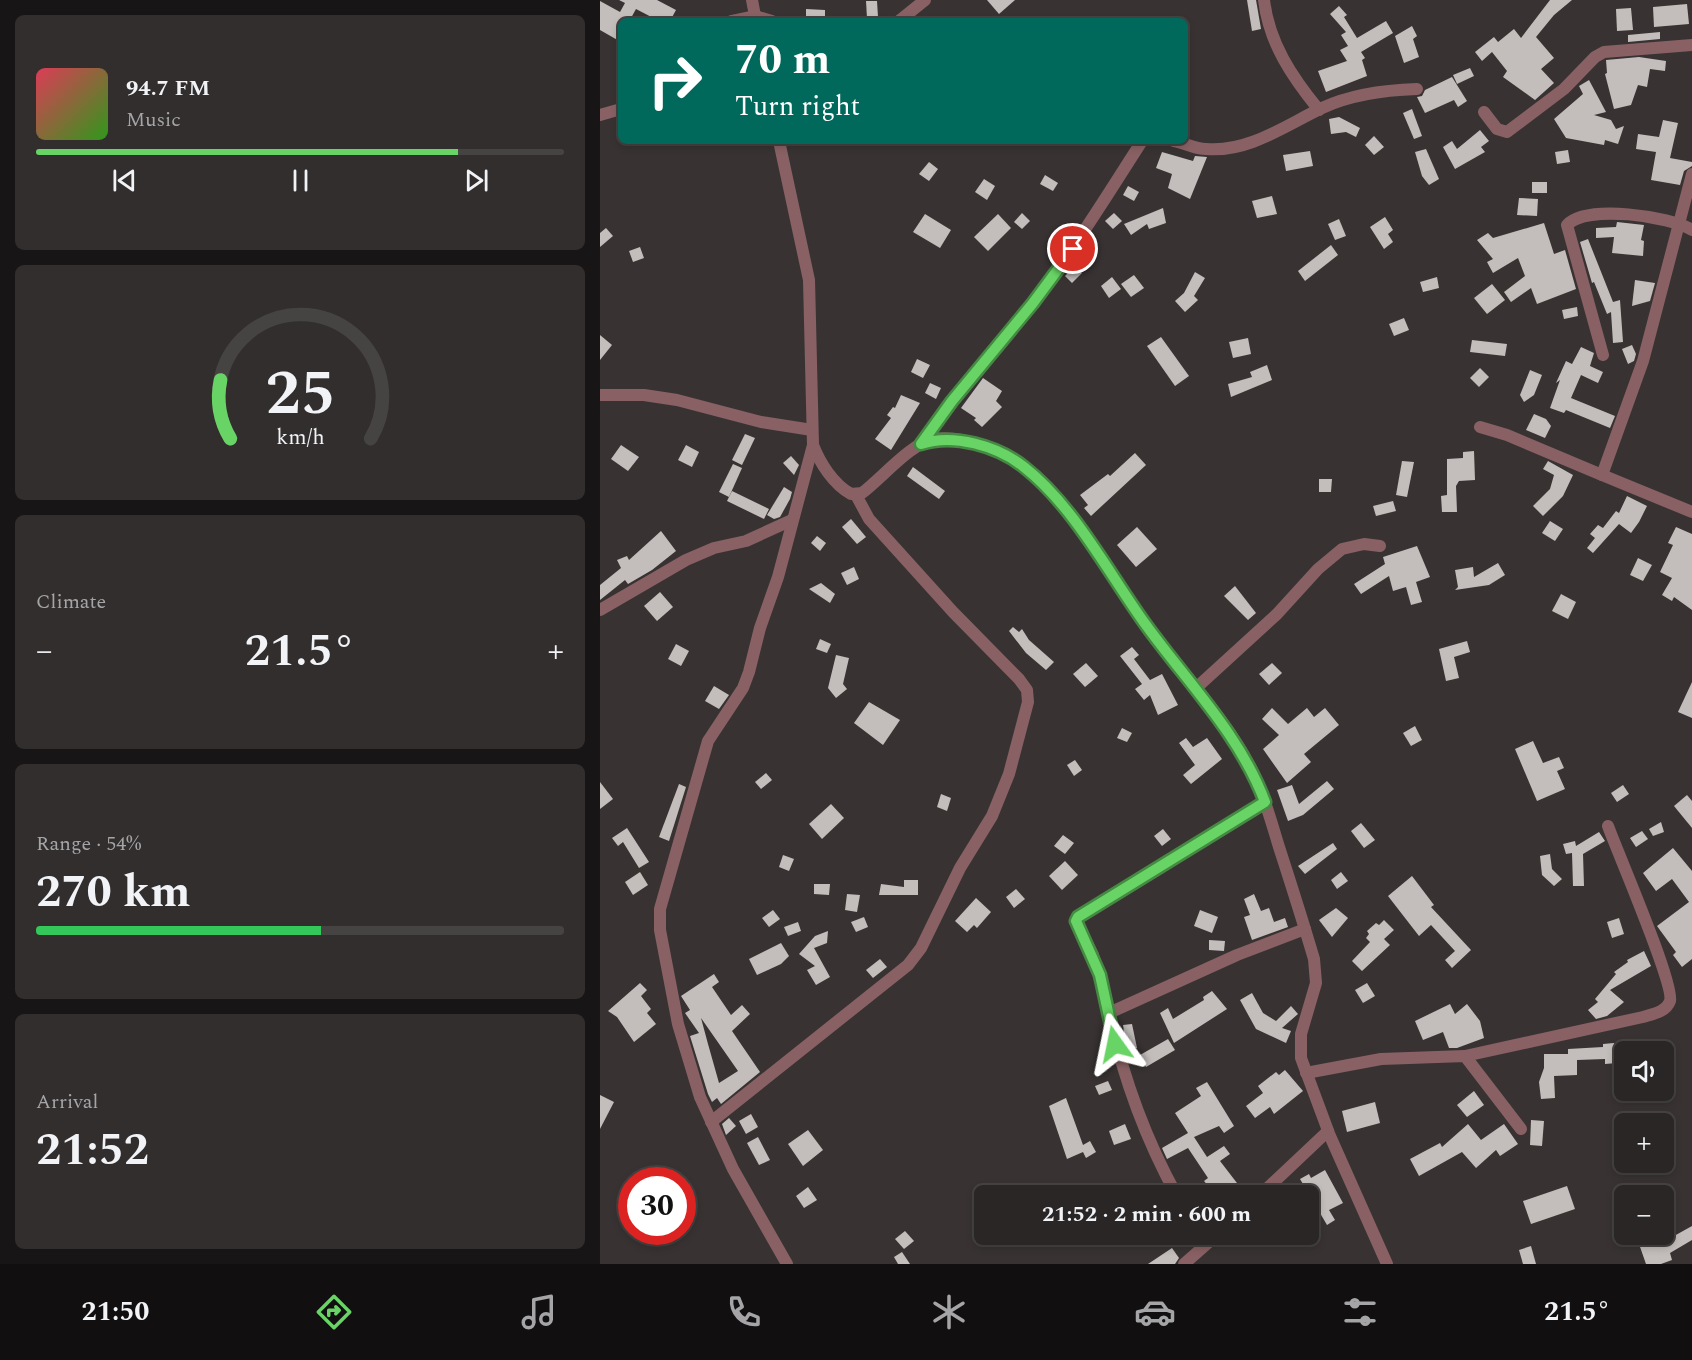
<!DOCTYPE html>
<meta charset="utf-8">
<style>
:root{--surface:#2a2626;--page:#322e2e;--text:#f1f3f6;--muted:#a5a5a7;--line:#464343;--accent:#68d465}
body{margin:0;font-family:Spectral,serif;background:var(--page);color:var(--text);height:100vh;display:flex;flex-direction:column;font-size:22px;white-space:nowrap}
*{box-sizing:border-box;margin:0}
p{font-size:20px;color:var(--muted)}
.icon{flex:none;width:33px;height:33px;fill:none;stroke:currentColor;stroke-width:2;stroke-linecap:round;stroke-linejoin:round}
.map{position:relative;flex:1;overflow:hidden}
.panel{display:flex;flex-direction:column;gap:15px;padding:15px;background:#171515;width:600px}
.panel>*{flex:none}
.banner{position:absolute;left:18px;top:18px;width:570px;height:126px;border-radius:9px;box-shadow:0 3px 9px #0003,0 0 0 2px var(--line);background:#00695c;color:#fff;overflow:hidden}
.tools{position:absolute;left:1014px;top:1041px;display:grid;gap:12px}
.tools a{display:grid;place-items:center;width:60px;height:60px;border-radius:9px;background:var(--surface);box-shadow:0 3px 9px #0003,0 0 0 2px var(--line);font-size:30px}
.speed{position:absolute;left:18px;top:1167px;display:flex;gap:12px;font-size:30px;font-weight:700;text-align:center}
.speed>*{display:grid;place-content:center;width:78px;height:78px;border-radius:50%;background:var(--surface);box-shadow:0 3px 9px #0003,0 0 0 2px var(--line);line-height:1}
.speed .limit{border:9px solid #d22;background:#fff;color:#111}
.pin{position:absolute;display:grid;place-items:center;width:51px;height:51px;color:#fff;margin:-26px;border:3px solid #fff;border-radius:50%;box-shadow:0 2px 6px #0007}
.me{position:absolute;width:66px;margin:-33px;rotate:348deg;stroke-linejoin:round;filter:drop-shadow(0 0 4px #0008)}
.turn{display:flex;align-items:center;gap:21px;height:126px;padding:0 18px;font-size:27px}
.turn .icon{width:78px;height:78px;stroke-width:2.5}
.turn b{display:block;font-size:42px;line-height:51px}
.big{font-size:45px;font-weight:700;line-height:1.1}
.panel .card{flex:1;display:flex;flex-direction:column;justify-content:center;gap:9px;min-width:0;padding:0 21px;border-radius:9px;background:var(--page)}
.panel .dial{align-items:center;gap:0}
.dial svg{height:156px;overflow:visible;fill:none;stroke:var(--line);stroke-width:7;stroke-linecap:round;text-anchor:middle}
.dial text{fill:var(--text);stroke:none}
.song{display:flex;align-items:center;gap:18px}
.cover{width:72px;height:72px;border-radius:9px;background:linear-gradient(135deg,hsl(350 70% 55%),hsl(110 70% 35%))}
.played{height:6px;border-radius:3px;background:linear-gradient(90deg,var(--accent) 80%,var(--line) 80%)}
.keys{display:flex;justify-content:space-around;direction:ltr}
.heat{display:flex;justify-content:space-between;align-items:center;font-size:33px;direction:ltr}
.charge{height:9px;border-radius:4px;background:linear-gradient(90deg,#34c759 54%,var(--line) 0)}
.trip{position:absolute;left:374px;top:1185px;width:345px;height:60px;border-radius:9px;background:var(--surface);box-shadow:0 3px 9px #0003,0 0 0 2px var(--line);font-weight:700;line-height:60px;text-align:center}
.dock{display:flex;height:96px;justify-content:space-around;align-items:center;background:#110f0f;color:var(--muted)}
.dock .icon{width:42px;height:42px}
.dock .current{color:var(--accent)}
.dock b{font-size:27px;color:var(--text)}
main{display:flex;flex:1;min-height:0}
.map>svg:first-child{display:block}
.building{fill:#c3bebc;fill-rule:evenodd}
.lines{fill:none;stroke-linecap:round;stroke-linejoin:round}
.street{stroke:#896164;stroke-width:12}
.route-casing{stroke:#448a42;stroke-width:15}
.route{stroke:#68d465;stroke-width:10}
</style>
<main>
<section class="panel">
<div class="card">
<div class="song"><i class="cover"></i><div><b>94.7 FM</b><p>Music</p></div></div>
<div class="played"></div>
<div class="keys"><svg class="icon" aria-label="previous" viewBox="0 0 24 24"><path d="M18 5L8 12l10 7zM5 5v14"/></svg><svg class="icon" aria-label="pause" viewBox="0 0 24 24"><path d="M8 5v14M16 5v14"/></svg><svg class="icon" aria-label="next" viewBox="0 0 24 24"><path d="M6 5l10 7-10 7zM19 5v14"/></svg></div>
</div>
<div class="card dial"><svg viewBox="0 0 100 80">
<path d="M14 69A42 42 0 1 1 86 69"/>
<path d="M14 69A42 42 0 0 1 9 39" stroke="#68d465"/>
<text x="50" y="56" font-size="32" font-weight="700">25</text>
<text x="50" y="72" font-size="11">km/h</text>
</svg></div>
<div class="card"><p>Climate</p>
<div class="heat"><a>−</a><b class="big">21.5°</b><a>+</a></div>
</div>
<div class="card"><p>Range · 54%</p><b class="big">270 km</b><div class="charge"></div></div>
<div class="card"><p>Arrival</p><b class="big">21:52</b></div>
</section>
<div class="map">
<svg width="1092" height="1264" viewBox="0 0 1092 1264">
<rect width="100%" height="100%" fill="#383332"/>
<g class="building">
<path d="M19 0H57L76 10 70 21H59L36 9 31 18 36 21H21V42L0 30V1L20 12 25 3Z"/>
<path d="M387 0H415L399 14Z"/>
<path d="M647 0H656L661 29 652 31Z"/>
<path d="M950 0H972L954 15 936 37 954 58 941 69 954 83 935 100 903 77 907 71 892 52 882 61 875 52 894 37 898 42 914 29 921 38Z"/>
<path d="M266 1H277L278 17 267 18Z"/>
<path d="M1087 4 1089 24 1054 27 1053 7Z"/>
<path d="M739 6 747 15 744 17 757 38 786 21 793 33 761 52 765 58 762 60 767 76 726 92 718 71 747 61 740 50 748 46 741 35 746 32 730 14Z"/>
<path d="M1031 8 1033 30 1017 31 1016 9Z"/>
<path d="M206 9 225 10V21L206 20Z"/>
<path d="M812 26 817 36 813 39 819 57 804 63 795 36Z"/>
<path d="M1060 32V39L1028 42V35Z"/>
<path d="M1039 57 1066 61 1065 71 1050 69 1047 87 1038 85 1031 105 1014 109 1005 74 1007 73 1006 60Z"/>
<path d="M870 68 874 76 857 84 853 75Z"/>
<path d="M852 77 867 101 858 107 854 100 825 113 817 97 822 96 825 90Z"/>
<path d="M989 80 1006 112 994 115 1011 120 1016 129 1024 126 1018 144 1005 140 1004 145 966 138 954 119 983 94 979 86Z"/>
<path d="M812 109 822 136 814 139 803 113Z"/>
<path d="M739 117 760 128 756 137 746 132 731 134 729 119Z"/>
<path d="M1063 120 1078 123 1070 158 1092 162V166L1084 171 1080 185 1051 180 1056 152 1036 149 1038 134 1059 137Z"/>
<path d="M880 130 889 141 881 147 885 152 855 169 843 147 852 141 857 149Z"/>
<path d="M774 136 784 147 774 155 765 145Z"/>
<path d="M826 149 839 179 829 185 822 176 815 152Z"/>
<path d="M968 150 970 162 957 164 955 152Z"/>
<path d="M710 151 713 166 686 171 683 155Z"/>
<path d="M562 152 593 161 595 156 607 157 590 199 568 188 572 174 556 168Z"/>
<path d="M329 162 338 169 329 181 319 174Z"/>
<path d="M445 175 458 183 453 191 440 184Z"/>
<path d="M384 179 395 186 387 200 375 192Z"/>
<rect x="932" y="182" width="15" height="11"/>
<path d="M528 186 539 192 534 201 523 195Z"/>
<path d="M672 196 677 214 657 218 652 201Z"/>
<path d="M919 198 938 199 937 216 917 215Z"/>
<path d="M563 208 566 223 549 229 547 224 531 235 524 224Z"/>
<path d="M422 213 430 221 422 229 414 222Z"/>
<path d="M514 213 522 221 513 229 505 221Z"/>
<path d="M325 214 351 230 340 248 313 232Z"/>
<path d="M398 214 411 228 388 251 374 237Z"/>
<path d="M785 217 793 230 788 234 793 242 784 249 770 227Z"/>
<path d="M739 219 746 236 735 240 728 224Z"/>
<path d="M1017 222 1044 225 1041 240 1044 241 1043 256 1012 253 1014 237 996 238V228L1016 227Z"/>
<path d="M944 223 954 254 965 250 976 289 937 304 931 288 911 302 904 292 925 276 918 258 893 273 887 262 893 259 877 240 888 233 893 238Z"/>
<path d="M6 228 13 236 0 247V233Z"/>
<path d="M988 239 1013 302 1020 300 1023 342 1013 343 1011 312 1007 314 994 282 992 283 980 242Z"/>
<path d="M731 245 738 255 705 281 698 271Z"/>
<path d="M40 247 44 258 33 262 29 251Z"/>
<path d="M474 267 482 273 472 283 465 276Z"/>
<path d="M595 272 605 278 594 296 598 300 585 312 575 301 584 293Z"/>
<path d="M534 275 544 288 531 297 521 284Z"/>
<path d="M512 277 521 289 509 298 501 286Z"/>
<path d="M837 277 839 288 823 292 820 282Z"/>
<path d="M1035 280 1055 283 1050 301 1032 306Z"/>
<path d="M892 284 905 300 887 314 874 298Z"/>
<path d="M977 307 978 316 964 319 962 310Z"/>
<path d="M804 318 809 330 794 336 789 324Z"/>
<path d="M0 335 12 345 0 360Z"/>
<path d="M561 337 589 376 575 386 547 346Z"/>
<path d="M648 338 651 354 633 358 629 342Z"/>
<path d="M872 340 907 344 905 356 870 352Z"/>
<path d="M1032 345 1036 354 1034 361 1028 364 1022 349Z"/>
<path d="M981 347 994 353 990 366 1003 372 998 383 981 375 971 398 1015 416 1010 428 966 410 964 413 950 408 960 380 956 383 966 361 972 364Z"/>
<path d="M317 359 330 365 323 378 311 372Z"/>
<path d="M667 365 672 380 631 397 628 384 652 377 650 372Z"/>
<path d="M880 368 889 377 879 387 870 378Z"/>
<path d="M930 370 942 375 934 395 924 402 920 395Z"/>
<path d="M383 378 402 391 396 401 402 407 382 427 374 420 376 418 361 408Z"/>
<path d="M330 383 341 388 336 399 325 393Z"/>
<path d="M301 395 320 403 291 450 275 439 291 418 287 415 293 407 295 408Z"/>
<path d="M934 414 946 419 951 426 945 438 926 430Z"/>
<path d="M145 434 155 438 142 465 132 460Z"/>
<path d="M21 445 39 457 28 471 11 459Z"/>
<path d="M86 445 99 452 92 467 78 460Z"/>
<path d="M874 451 875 480 859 481 856 486 857 512H842L841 496 847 495V459L863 458V452Z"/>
<path d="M535 453 546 465 491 516 484 508 488 505 480 495 508 474 510 476Z"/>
<path d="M191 456 199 465 194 475 183 463Z"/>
<path d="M802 461 814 462 807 497 796 495Z"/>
<path d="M948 461 973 475 963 496 943 516 933 506 950 489 954 475 943 469Z"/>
<path d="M133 464 142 468 129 497 119 492Z"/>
<path d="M313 467 345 491 339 499 307 476Z"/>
<path d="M719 479H732L731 492H719Z"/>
<path d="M184 487 192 492 190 499 180 517 174 519 167 515Z"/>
<path d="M132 491 169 509 164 519 127 501Z"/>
<path d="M1027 496 1047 506 1039 522 1031 533 1019 524 993 553 987 548 995 538 990 534 998 525 1003 528 1016 511 1019 513Z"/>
<path d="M793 501 796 511 776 516 773 506Z"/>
<path d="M251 519 266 537 257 544 242 527Z"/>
<path d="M950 521 963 529 955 541 942 533Z"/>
<path d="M537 527 557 549 536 567 517 545Z"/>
<path d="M1076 527 1092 534V610L1074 597 1072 601 1062 595 1072 578 1060 572 1073 545 1068 543Z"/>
<path d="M61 531 76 551 52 570 28 584 25 580 0 600V585L21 568 17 560 27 556 29 560Z"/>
<path d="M217 536 226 543 220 551 211 543Z"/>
<path d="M817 546 830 577 816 582 822 602 811 605 806 587 793 591 789 576 761 594 754 584 785 564 783 557Z"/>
<path d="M1038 558 1052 565 1043 581 1030 575Z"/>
<path d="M898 563 905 575 889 585 855 590 858 587 855 570 873 567 874 577Z"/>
<path d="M254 567 259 579 247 585 241 573Z"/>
<path d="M221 583 235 594 230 603 209 589Z"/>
<path d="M635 586 656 613 648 620 624 596Z"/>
<path d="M60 592 73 607 57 621 44 606Z"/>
<path d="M961 594 976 602 968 619 952 611Z"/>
<path d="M413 627 419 632 422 629 429 640 454 662 446 670 426 653 409 631Z"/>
<path d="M220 639 231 644 227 653 216 649Z"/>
<path d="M867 641 870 652 854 657 859 678 846 681 839 649Z"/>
<path d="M76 644 89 651 81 666 68 659Z"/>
<path d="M532 647 539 655 534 659 550 680 562 674 578 705 558 715 550 695 544 700 535 689 542 684 520 656Z"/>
<path d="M236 655 249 658 243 684 247 689 236 698 228 688Z"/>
<path d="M486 663 498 676 485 687 473 674Z"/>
<path d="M672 663 682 673 669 685 659 674Z"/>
<path d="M1092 682V718L1078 712Z"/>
<path d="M114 686 129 695 119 709 105 701Z"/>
<path d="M269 702 300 720 283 745 254 723Z"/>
<path d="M672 708 688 724 707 708 714 717 725 708 739 725 704 754 711 762 687 783 663 749 679 735 662 719Z"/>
<path d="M815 726 822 740 811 746 803 733Z"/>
<path d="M522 728 532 733 527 742 517 738Z"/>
<path d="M586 738 593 747 607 738 622 759 591 784 583 775 595 765 579 743Z"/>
<path d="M933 741 943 763 959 757 964 768 957 771 965 789 937 801 915 749Z"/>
<path d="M475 760 482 770 474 776 467 765Z"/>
<path d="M166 773 172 780 161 789 155 782Z"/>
<path d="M727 781 734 789 703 815 688 821 677 790 692 785 699 804Z"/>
<path d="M0 782 13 799 0 809Z"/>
<path d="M79 784 86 787 69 841 59 837Z"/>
<path d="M1023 785 1029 794 1017 802 1011 793Z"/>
<path d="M341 794 351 798 347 811 337 807Z"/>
<path d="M1087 795 1092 801V828L1074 806Z"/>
<path d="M231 804 244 818 222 839 209 824Z"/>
<path d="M1061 822 1064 832 1053 836 1049 829Z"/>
<path d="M761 823 775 840 764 848 751 831Z"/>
<path d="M27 828 49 862 39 868 23 842 18 846 12 838Z"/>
<path d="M563 829 571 839 562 846 554 836Z"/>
<path d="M1042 831 1048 839 1036 847 1030 838Z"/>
<path d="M999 832 1005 841 983 854 984 886H973L972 853 966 854 963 844 975 841 976 846Z"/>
<path d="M463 835 474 843 465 854 454 846Z"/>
<path d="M733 843 737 849 705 874 698 866Z"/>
<path d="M1073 848 1092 871V959L1082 967 1073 955 1076 952 1057 926 1089 902 1072 879 1056 891 1043 873Z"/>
<path d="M950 854 952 869 962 879 954 886 942 875 940 856Z"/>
<path d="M183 855 194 859 189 871 179 867Z"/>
<path d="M465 861 478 875 462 890 449 876Z"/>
<path d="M40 872 48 885 33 895 25 882Z"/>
<path d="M741 872 748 881 737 889 731 880Z"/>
<path d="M812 876 834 905 831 907 871 950 852 968 845 960 855 951 831 925 819 936 788 896Z"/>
<path d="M304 880H318V895H279L281 884 304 887Z"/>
<path d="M214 884H230L229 895 214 894Z"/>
<path d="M416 889 425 899 414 908 406 897Z"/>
<path d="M247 894 260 895 257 912 245 910Z"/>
<path d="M654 894 661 911 669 908 674 922 685 918 688 927 652 940 644 917 650 915 644 899Z"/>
<path d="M376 898 391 912 377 928 374 925 367 932 355 921Z"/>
<path d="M736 908 748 918 732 937 719 920Z"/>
<path d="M173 910 180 919 169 927 162 918Z"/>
<path d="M600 910 618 917 612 933 594 926Z"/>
<path d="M264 917 268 927 256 932 251 922Z"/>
<path d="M1019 918 1024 934 1012 938 1007 922Z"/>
<path d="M784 920 794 930 784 939 790 945 762 971 752 961 770 942 766 938 769 934 767 931 776 923 779 925Z"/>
<path d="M198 922 201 931 188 936 184 927Z"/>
<path d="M228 931 227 943 214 948 230 977 216 985 207 970 215 966 199 954 215 936Z"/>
<path d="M609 940 625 941 624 951 609 950Z"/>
<path d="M181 943 189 956 181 964 157 975 149 959Z"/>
<path d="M1044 951 1051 966 1010 990 1024 1002 1007 1016 996 1019 988 1010 998 1002 995 999 1016 974 1014 972 1028 962 1027 960Z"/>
<path d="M280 959 287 967 273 978 266 970Z"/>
<path d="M114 974 119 982 112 987 131 1015 142 1005 150 1014 132 1031 160 1072 121 1104 117 1098 112 1102 108 1094 90 1036 99 1033 85 1013 90 1010 81 996ZM101 1018 138 1071 119 1083 108 1044Z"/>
<path d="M40 983 47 990 41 996 51 1009 47 1013 56 1024 34 1042 17 1017 8 1011Z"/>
<path d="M767 983 775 996 763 1003 755 990Z"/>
<path d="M612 991 627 1009 574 1043 560 1013 568 1008 573 1019 604 1000 603 997Z"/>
<path d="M652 993 663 1013 676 1021 691 1006 698 1014 682 1028 691 1031 686 1043 656 1029 640 1000Z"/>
<path d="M850 1004 855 1014 867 1004 880 1021 884 1038 857 1048H849L843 1032 823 1040 815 1021Z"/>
<path d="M532 1024 537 1048 527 1050 523 1025Z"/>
<path d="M568 1039 575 1050 546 1067 540 1055Z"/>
<path d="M1014 1043 1017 1063 1005 1064V1059L977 1060V1075L954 1076 955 1098 941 1099 939 1082 944 1068V1054H968V1049L1003 1047V1044Z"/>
<path d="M685 1070 703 1091 674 1114 670 1107 655 1118 646 1106 663 1093 658 1086 676 1072 679 1075Z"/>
<path d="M508 1081 512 1090 499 1095 495 1086Z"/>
<path d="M607 1082 634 1126 624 1133 619 1126 594 1137 607 1157 624 1146 630 1154 620 1161 647 1196H601L610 1188 604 1181 608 1178 588 1148 567 1159 562 1148 588 1133 575 1113 601 1096 596 1088Z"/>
<path d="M874 1091 884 1105 867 1117 857 1105Z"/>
<path d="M0 1095 14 1102 0 1129Z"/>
<path d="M466 1098 483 1145 490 1141 496 1152 486 1158 483 1152 467 1159 449 1106Z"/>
<path d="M775 1102 780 1123 747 1132 742 1111Z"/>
<path d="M151 1114 158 1127 146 1134 139 1121Z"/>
<path d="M129 1118 136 1126 126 1135 122 1124Z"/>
<path d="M931 1120 944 1121 942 1146 930 1145Z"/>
<path d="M525 1124 531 1139 514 1145 509 1131Z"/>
<path d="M868 1124 881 1140 904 1124 918 1144 900 1156 896 1150 876 1168 862 1152 819 1176 810 1159 840 1143 842 1147Z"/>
<path d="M208 1130 223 1150 203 1166 188 1144Z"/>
<path d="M158 1137 170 1160 159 1165 147 1143Z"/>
<path d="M725 1170 743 1203 729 1210 735 1220 727 1225 700 1179 709 1174 711 1178Z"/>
<path d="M967 1186 975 1209 931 1224 923 1201Z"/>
<path d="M208 1187 217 1200 204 1208 196 1196Z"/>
<path d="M1092 1226V1240L1070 1253 1072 1260 1061 1264H1046L1039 1244 1063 1235 1065 1241Z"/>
<path d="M305 1231 314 1241 304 1249 295 1239Z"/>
<path d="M931 1246 936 1264H923L919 1250Z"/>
<path d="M572 1248 579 1258 575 1264H548Z"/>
<path d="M302 1252 310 1264H298L294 1257Z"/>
</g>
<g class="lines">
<g class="street">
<path d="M152 0 156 21"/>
<path d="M664 0C669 43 692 77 719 110"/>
<path d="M131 21 155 16 172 21"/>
<path d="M299 21 325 0"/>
<path d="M884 112 897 129 907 132 964 89 995 57 1004 52 1092 45"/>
<path d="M0 115 21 109"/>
<path d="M179 141 209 280 213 445C220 463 233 484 251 494L262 493C282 478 311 443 334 439 361 435 403 450 424 466 475 506 510 576 548 627 581 671 628 722 652 770 664 794 671 821 679 847 691 884 703 922 714 959L716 983 701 1034V1058L730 1136 787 1264"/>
<path d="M574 141C585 143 595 149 606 149 648 153 686 125 722 108 752 94 784 90 817 89"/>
<path d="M1092 174 1043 361 1002 475 1092 512"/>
<path d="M1003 355 967 225C986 204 1070 216 1092 230"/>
<path d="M0 395H44L77 400 161 422 212 430"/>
<path d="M880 427 907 435 1002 475"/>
<path d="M321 444C356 395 396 351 432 304 472 252 507 196 542 141"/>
<path d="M0 610 86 560 114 548 146 541 192 520"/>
<path d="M595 689 677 614 718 569 742 549 764 544 780 546"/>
<path d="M509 1013 493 955 476 921 478 917 665 802"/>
<path d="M865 1056 1043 1017C1053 1014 1066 1012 1070 1001 1075 985 1017 851 1008 826"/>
<path d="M706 1073 781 1059 865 1056 921 1129"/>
<path d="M111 1122 308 965 321 948 360 868 392 816 409 774 428 702 427 690 419 679 353 612 269 519 256 495"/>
<path d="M577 1196C545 1138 523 1077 509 1013L637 955 705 929"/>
<path d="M659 1196 728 1131"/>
<path d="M187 1264 133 1169 100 1097 78 1024 60 930V909L108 741 143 688 149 672 160 628 178 577 213 445"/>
<path d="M584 1264 618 1234"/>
</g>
</g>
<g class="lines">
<g class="route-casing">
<path id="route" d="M473 249 433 303 352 401 321 444C353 433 398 446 424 467 474 506 509 574 546 625 588 683 640 735 665 802L478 917 476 921 500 975 515 1044"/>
</g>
<use href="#route" class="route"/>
</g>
</svg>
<div class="tools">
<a><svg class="icon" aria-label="sound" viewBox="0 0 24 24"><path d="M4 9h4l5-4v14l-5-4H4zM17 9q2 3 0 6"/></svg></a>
<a>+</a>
<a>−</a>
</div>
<div class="speed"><div class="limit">30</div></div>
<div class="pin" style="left:473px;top:249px;background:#d93025"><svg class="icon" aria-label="arrive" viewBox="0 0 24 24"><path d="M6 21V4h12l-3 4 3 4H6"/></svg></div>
<svg class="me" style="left:515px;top:1044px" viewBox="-20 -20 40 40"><path d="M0-17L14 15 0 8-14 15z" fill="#68d465" stroke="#fff" stroke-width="4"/></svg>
<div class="trip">21:52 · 2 min · 600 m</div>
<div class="banner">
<div class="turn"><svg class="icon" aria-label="right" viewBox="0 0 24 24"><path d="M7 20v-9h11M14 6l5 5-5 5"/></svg><div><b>70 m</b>Turn right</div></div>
</div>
</div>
</main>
<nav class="dock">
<b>21:50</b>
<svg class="icon current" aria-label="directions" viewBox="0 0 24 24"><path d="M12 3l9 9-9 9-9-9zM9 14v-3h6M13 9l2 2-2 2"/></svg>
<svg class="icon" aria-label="music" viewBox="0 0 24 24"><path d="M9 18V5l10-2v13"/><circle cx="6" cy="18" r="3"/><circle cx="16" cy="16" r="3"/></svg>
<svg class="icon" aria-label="phone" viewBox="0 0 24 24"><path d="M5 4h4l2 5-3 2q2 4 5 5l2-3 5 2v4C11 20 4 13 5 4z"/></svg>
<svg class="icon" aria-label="climate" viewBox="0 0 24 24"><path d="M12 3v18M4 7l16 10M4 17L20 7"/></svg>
<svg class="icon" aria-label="car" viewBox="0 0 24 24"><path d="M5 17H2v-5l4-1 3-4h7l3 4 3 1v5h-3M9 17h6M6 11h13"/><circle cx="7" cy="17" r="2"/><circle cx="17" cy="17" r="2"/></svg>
<svg class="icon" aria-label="filters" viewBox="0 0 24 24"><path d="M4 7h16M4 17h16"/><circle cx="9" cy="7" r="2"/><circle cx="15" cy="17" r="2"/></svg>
<b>21.5°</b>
</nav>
